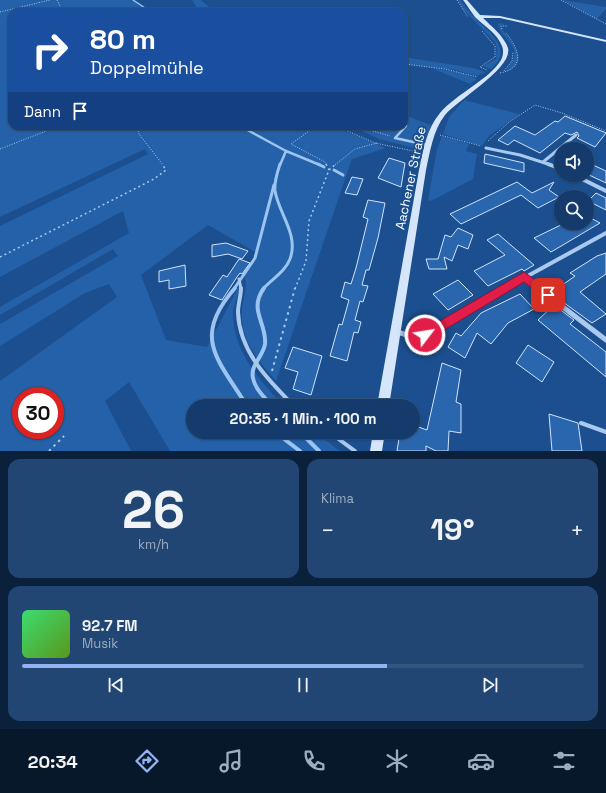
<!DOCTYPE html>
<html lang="de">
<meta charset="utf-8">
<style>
:root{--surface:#143b6b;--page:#214673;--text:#f1f3f6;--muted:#9dadc1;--line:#33557e;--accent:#95b2f1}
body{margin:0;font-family:"Space Grotesk",sans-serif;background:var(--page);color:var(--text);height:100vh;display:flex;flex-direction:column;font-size:15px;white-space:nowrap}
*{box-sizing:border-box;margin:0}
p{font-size:13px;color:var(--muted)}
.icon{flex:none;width:22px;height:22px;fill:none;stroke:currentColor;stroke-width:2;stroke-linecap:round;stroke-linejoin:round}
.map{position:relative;height:451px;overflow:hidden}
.panel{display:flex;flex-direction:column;gap:8px;padding:8px;background:#0b203b;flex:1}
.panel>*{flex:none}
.top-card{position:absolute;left:8px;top:8px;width:400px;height:122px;border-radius:12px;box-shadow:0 1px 3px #0004,0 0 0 1px var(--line);background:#1a4fa0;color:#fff;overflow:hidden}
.buttons{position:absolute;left:554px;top:142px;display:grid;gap:8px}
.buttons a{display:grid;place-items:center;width:40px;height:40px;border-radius:50%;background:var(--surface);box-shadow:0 1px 3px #0004,0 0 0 1px var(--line);font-size:20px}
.speed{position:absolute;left:12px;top:387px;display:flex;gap:8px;font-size:20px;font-weight:700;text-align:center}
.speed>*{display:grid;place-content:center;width:52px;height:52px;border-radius:50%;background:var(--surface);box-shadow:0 1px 3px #0004,0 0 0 1px var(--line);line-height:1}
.speed .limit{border:6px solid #d22;background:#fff;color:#111}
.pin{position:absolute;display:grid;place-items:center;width:34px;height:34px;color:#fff;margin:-17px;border-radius:8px;box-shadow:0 2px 6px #0006}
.me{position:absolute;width:44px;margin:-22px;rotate:59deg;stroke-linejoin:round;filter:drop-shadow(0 0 3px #0008)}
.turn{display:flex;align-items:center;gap:14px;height:84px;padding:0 16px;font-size:18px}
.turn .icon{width:52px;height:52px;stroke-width:2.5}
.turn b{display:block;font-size:28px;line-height:34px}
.then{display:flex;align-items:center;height:38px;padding:0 16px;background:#0003;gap:8px;font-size:15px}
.big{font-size:30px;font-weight:800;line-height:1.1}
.panel .tile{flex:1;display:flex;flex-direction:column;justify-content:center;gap:6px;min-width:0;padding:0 14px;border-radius:12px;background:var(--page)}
.panel .dial{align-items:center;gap:0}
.dial b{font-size:52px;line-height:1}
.song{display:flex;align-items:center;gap:12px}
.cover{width:48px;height:48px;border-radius:6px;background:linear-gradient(135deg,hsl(140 70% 55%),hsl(90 70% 35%))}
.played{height:4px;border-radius:2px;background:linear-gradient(90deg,var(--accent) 65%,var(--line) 65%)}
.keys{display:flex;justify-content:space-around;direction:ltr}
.heat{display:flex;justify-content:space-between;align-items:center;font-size:22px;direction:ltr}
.panel .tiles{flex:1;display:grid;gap:8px;grid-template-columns:1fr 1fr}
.tile:last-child{grid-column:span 2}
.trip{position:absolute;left:186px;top:399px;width:234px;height:40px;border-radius:20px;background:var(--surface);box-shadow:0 1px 3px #0004,0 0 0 1px var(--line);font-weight:800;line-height:40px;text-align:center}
.tabs{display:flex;height:64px;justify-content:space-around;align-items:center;background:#08182b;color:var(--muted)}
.tabs .icon{width:28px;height:28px}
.tabs .on{color:var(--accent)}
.tabs b{font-size:18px;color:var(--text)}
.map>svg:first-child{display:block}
.green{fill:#2461a8;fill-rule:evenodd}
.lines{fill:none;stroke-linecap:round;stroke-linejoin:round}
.stream-far3{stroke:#9cc4f0;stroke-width:1.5}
.stream-far2{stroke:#9cc4f0;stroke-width:2.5}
.stream-far1{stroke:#9cc4f0;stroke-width:3}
.stream{stroke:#9cc4f0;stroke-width:4}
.building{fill:#2a66ad;stroke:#cfe3fa}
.path-far2{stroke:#a9c9ee;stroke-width:1;stroke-dasharray:1 1.5;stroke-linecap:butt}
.path-far1{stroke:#a9c9ee;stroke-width:1.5;stroke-dasharray:2 3;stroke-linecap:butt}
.path{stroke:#a9c9ee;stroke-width:2;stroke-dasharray:2.5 4;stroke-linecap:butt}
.service-far2{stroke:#a9c9ee;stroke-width:2.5}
.service-far1{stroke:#a9c9ee;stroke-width:3}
.service{stroke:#a9c9ee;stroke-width:4}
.minor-far2{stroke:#a9c9ee;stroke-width:3}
.minor-far1{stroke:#a9c9ee;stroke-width:4}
.minor{stroke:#a9c9ee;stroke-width:5}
.secondary{fill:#d6e6fa;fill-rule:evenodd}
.route{fill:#e11d48;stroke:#92132f}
.labels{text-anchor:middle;stroke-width:4;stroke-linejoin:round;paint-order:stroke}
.street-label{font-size:13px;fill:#fff;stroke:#1b4f8f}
</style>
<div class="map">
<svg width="606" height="451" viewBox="0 0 606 451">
<rect width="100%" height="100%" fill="#1b4f8f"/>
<g class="green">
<path d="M0 0H131L139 3 149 12H12V126H245L255 131 267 130 278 126H333L386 148 352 159 276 381C259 362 239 338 242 310 242 300 249 286 244 277L257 253 208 225 141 275 166 340 207 347 239 286C240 295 233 304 233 313 233 351 259 380 284 406H193V432H315L340 451H170L129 382 105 401 131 451H0V381L117 297 109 284 85 293 0 346V324L118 256 113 249 0 315V307L129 233 123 211 0 277V226L148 154 145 149 0 217ZM21 396H55V430H21Z"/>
<path d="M192 0H201L215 12C202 12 198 12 192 0Z"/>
<path d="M458 0H461C471 23 521 43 491 69L483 66 496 59 497 48 495 42 463 9Z"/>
<path d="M563 0 606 7V9L597 19Z"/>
<path d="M498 23 504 24 500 26C508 39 533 61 506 72 506 68 517 59 514 50 511 41 498 33 498 23Z"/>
<path d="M404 57 473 68 486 72 477 76 455 70 404 64Z"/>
<path d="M431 68 461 73 477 79 470 84Z"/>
<path d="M464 100 519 114 489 136 482 146 443 134 449 117Z"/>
<path d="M404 115 431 125 422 150 379 139 351 126H404Z"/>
<path d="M442 136 469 144 466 151 477 154 473 179 431 201 428 200 437 149Z"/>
</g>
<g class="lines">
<path class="stream-far3" d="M133 0 151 12"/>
<g class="stream-far2">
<path d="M240 126 286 151 280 165"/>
<path d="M286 151 320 165"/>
</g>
<g class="stream-far1">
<path d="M318 164 324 167"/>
<path d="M334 170 343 175"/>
<path d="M234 289 255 258 274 185"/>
<path d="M263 289C272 279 285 272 290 259 299 235 279 214 275 191 274 182 277 173 280 164"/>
</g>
<g class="stream">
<path d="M235 288C191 338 218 359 247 406"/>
<path d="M264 288C248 310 267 323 265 344 263 357 250 365 253 378 255 389 265 398 272 406"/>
<path d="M275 432 300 451"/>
<path d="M300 432 319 451"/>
</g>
</g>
<g class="building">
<path d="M565 116 606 133 595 147 577 138 579 136 577 132 571 135 565 133 540 153 514 140 508 145 498 140 515 126 535 135 555 121 558 122Z"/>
<path d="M485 154 524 163V172L484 163Z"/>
<path d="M389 158 405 163 401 187 378 178Z"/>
<path d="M593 165 606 171V183L587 174V170Z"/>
<path d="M352 177 363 179 357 195 345 193Z"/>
<path d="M517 182 532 193 554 182 549 190 559 197 538 208 521 195 461 224 450 214Z"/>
<path d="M596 193 606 198V210L588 201Z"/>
<path d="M368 200 385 203 378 238 369 270H366L362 285 368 286 363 302 360 301 355 320 361 322 358 333 354 332 347 361 330 356 339 324 342 325 349 300 341 297 345 282 351 284 356 268 368 219 363 217Z"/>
<path d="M587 216 600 223 551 252 534 238 565 223H587Z"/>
<path d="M458 228 473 235 468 249 458 245 452 261 444 257 447 269H429L426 259H438L445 235 451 237Z"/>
<path d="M498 234 534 265 524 271 522 269 488 286 474 271 505 255 487 240Z"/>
<path d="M226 243 248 251 242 259 228 254 212 257V245Z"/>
<path d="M606 253V274L580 292 606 314 592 323 560 300 563 298 554 291 575 276 570 273 597 256Z"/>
<path d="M239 259 250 263 242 274 240 273 237 277 222 300 209 295 223 275 227 277Z"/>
<path d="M185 265 186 286 169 289V280L159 282V271Z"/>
<path d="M458 280 473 295 448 310 433 294Z"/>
<path d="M520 294 534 309 508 323 491 344 477 333 465 358 448 347 456 333 461 336 481 313Z"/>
<path d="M554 305 574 320 570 324 606 352V377L538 320Z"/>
<path d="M528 345 554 362 542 382 516 363Z"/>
<path d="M293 347 322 356 311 395 293 389 298 372 285 368Z"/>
<path d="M442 363 461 370 456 402 461 404V433L449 431 448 451H436L426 446V451H397L400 432H413V425L427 430Z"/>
<path d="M549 414 578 423 582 451H552Z"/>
</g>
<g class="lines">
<g class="path-far2">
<path d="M57 0 63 12"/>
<path d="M457 0 468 17"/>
<path d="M561 0 606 24"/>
<path d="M0 12 50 0"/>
<path d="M502 29 501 26H508"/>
<path d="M482 31 495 46V57L480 67 487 70"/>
<path d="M404 64 445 69 477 77"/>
<path d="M504 71 512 61 513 52"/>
<path d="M500 73C526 68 519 49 506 33"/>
<path d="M137 126 139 134 163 165"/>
<path d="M316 126 291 144 325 162 327 165"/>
<path d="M336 126 375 143 418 152"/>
<path d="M356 126 390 136"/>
<path d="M440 135 481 146"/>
<path d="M488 141 509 122 535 105 562 113 606 131"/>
<path d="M0 149 59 126"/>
<path d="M335 165 355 149 377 143"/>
</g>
<g class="path-far1">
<path d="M326 164 329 170"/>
<path d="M0 257 154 179 166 170 162 164"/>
<path d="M295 289 306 261 309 221 329 170 336 164"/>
</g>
<g class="path">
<path d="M272 371 295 288"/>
<path d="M49 451 64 436"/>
</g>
<path class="service-far2" d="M406 126 395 138 427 145"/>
<path class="service-far1" d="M239 279 241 289"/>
<g class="service">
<path d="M241 288C241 296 238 304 238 312 239 351 268 380 294 406"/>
<path d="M581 423 606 432"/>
<path d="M329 432 355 451"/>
</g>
<g class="minor-far2">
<path d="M486 148 520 155 551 165"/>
<path d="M543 162 576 135"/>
</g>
<g class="minor-far1">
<path d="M548 164 561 169"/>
<path d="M574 175 606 191"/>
<path d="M524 277 539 289"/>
<path d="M504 289 606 233"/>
</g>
<g class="minor">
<path d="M538 288 606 340"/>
<path d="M397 332 414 337 425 335 505 288"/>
</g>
<g class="secondary">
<path d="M463 0H467L480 15 500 16 606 40V42L500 18H483C491 26 504 36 508 48 513 68 458 99 445 115 433 130 430 152 426 170L389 406H377L419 170C423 150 427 128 440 113 456 94 490 79 501 60 503 56 504 51 502 46 497 33 484 26 475 17 472 13 467 5 463 0Z"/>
<path d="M373 432H385L382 451H370Z"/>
</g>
</g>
<path class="route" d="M524 272 551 291 553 295 551 298H544L524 282 429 339 425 341 421 339 419 335 421 332Z"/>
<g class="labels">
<g class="street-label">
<text transform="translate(410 178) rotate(-78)" y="5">Aachener Straße</text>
</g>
</g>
</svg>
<div class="buttons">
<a><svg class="icon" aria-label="sound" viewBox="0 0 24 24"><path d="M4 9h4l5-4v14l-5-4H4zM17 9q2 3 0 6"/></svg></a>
<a><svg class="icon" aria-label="search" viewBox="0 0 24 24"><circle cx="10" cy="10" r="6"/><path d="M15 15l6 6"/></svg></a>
</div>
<div class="speed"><div class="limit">30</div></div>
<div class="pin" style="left:548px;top:295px;background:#d93025"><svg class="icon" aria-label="arrive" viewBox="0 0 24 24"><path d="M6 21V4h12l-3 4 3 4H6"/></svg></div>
<svg class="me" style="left:425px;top:335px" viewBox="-20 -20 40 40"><circle r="17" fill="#e11d48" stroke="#fff" stroke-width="3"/><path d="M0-11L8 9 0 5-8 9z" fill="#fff"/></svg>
<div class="trip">20:35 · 1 Min. · 100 m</div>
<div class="top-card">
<div class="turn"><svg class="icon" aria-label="right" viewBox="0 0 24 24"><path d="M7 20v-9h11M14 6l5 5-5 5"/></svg><div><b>80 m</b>Doppelmühle</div></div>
<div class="then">Dann<svg class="icon" aria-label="arrive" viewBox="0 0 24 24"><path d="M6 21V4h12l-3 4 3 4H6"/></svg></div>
</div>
</div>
<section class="panel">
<div class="tiles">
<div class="tile dial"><b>26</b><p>km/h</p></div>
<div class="tile"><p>Klima</p>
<div class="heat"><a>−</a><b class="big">19°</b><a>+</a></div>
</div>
<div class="tile">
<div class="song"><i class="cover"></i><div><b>92.7 FM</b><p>Musik</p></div></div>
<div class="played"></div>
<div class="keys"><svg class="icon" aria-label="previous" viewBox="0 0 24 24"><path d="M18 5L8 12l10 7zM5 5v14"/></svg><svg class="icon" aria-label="pause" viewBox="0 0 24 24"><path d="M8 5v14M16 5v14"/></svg><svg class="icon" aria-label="next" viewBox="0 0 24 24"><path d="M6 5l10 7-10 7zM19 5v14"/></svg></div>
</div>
</div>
</section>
<nav class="tabs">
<b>20:34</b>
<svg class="icon on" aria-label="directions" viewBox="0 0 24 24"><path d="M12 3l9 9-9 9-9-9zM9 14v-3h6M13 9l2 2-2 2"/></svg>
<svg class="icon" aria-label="music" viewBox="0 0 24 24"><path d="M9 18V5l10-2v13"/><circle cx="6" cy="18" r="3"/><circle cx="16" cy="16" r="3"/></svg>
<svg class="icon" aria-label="phone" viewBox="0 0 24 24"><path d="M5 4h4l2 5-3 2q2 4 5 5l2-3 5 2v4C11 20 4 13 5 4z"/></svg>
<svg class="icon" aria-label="climate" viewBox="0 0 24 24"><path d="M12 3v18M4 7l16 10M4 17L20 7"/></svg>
<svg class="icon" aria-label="car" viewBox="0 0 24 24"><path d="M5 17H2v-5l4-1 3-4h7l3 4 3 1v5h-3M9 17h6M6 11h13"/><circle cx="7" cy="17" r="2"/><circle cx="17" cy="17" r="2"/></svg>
<svg class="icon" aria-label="filters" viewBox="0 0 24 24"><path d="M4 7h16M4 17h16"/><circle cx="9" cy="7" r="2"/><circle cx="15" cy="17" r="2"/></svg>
</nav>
